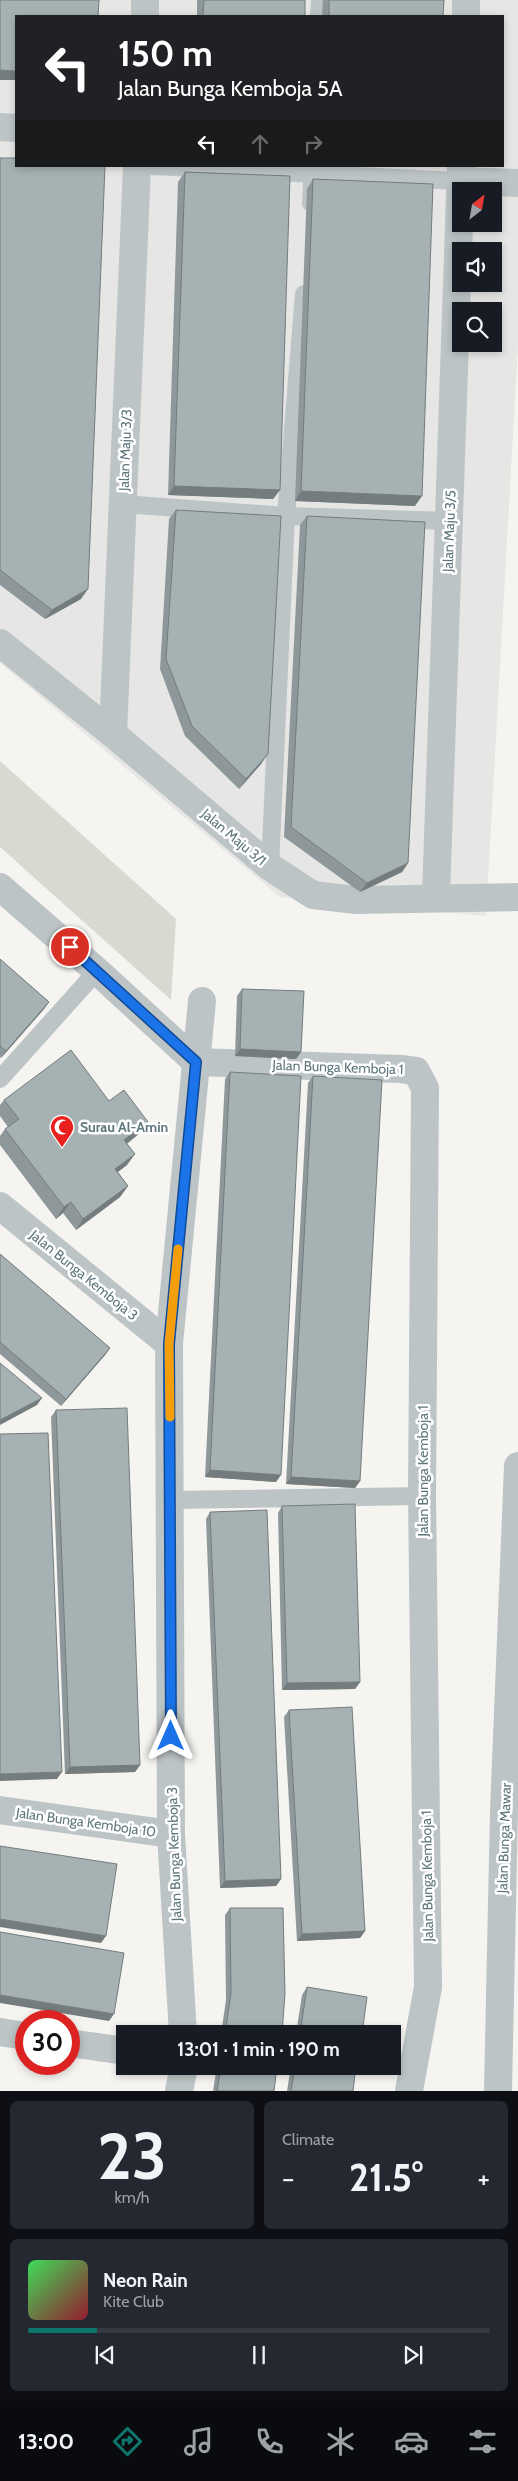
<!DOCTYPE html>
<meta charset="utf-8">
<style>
:root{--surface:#171b24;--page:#242831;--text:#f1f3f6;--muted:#9ea1a6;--line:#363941;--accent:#0f766e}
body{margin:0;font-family:Cabin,sans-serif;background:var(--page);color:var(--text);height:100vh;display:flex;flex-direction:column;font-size:19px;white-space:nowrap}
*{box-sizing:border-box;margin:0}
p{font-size:16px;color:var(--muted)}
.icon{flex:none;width:28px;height:28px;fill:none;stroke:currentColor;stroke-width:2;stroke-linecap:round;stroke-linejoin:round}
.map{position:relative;height:2091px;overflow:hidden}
.sheet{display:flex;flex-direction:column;gap:10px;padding:10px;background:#0d0f14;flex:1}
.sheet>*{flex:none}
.banner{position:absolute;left:15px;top:15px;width:489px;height:152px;border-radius:0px;box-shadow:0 2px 8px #0003;background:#202124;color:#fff;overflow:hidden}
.needle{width:32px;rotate:31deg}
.buttons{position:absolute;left:452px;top:182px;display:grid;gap:10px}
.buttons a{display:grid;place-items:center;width:50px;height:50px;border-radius:0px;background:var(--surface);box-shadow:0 2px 8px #0003;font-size:25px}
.speed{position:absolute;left:15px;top:2010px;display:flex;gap:10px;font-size:25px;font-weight:700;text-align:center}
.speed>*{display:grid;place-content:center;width:65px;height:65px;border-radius:50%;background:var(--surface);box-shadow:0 2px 8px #0003;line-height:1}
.speed .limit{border:8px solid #d22;background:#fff;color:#111}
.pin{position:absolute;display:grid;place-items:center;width:42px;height:42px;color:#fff;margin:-21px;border:2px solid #fff;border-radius:50%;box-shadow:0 1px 5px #0007}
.me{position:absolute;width:55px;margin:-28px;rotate:0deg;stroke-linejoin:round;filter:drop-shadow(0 0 4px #0008)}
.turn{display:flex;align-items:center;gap:18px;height:105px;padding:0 20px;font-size:22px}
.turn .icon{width:65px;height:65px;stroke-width:2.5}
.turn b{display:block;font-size:35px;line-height:42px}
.lanes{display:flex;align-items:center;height:48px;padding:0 20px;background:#0003;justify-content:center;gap:25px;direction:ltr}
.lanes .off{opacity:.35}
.big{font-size:38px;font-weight:700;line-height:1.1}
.sheet .widget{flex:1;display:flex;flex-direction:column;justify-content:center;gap:8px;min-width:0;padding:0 18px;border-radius:8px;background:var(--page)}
.sheet .dial{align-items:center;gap:0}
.dial b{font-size:65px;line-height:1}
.song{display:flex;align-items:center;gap:15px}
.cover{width:60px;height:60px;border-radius:8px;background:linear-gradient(135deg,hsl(130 70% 55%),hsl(350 70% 35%))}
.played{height:5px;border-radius:2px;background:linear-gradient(90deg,var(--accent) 15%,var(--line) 15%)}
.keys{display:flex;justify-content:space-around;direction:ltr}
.heat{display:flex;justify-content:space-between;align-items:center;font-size:28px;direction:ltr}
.sheet .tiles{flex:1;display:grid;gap:10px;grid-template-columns:1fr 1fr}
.widget:last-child{grid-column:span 2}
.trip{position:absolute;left:116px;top:2025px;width:285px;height:50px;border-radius:0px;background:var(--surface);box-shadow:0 2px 8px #0003;font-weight:700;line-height:50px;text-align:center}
.dock{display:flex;height:80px;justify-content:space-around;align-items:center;background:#090b0e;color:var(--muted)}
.dock .icon{width:35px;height:35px}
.dock .selected{color:var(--accent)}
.dock b{font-size:22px;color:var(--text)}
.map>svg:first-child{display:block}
.built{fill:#e6e6e5;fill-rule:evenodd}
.green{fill:#d6dad0}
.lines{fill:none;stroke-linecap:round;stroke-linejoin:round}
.service{stroke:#bdc4c6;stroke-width:18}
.minor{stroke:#bdc4c6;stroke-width:28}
.tertiary{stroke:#bdc4c6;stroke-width:28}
.wall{fill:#8e989a}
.shaded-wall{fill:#747c7d}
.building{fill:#a5b1b3;stroke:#747c7d}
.route-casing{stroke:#114b97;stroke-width:12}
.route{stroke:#1a73e8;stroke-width:9}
.slow{stroke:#f59e0b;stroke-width:9}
.labels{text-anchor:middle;stroke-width:5;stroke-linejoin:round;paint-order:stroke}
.street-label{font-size:14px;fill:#5f777d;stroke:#fff}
.poi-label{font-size:14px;font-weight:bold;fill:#5f777d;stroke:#fff;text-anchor:start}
</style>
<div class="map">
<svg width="518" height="2091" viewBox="0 0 518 2091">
<rect width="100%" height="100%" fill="#f5f4f1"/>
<path class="built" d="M0 0H518V345L486 916 280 897 0 663ZM16 16H502V166H16ZM461 191H494V224H461ZM461 251H494V284H461ZM461 311H494V344H461Z"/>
<path class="green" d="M0 761 176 919 171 1000 0 847Z"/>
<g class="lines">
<g class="service">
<path d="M319 16 320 0"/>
<path d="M151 166 460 181"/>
<path d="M311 203 313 166"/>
<path d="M123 504 286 516 450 521"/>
<path d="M270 867 286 516 304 294"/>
<path d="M0 1079 97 971"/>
<path d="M171 1500 422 1496"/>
</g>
<g class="minor">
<path d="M145 16V0"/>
<path d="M466 16V0"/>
<path d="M0 127 16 128"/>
<path d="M460 181 518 183"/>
<path d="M0 643 113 734 270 867 313 895 356 900 518 897"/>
<path d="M113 734 137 166"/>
<path d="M0 887 97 971 196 1062"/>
<path d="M436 896 461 166"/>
<path d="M196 1062 401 1069 416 1071 425 1088 422 1496 428 1987 409 2091"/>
<path d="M0 1206 169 1344"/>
<path d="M0 1810 171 1834"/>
<path d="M0 2032 26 2036"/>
<path d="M183 2034 171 1834 169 1344 202 1001"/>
<path d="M69 2043 125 2051"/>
<path d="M179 2091 184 2066"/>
</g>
<path class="tertiary" d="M498 2091 504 1811 518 1466"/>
</g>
<g class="wall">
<rect x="197" y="0" width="108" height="16"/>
<path d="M323 0H444L443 16H322Z"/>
<path d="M0 158 81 599 45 619 0 585Z"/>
<path d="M185 172 280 490 273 499 168 495 178 182Z"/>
<path d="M313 179 415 506 295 501 307 189Z"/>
<path d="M176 510 261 764 239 789 185 736 160 669 169 519Z"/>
<path d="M307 516 408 863 402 872 360 892 284 837 300 525Z"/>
<path d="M0 959 49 1002 44 1009 1 1058 0 1057Z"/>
<path d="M242 989 301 1052 296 1059 235 1056 237 996Z"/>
<path d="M230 1072 276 1482 205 1477 225 1079Z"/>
<path d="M313 1076 360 1481 355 1488 286 1484 308 1083Z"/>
<path d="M4 1100 109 1101 140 1133 127 1144V1165L118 1172 128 1186 120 1197 76 1230 63 1213 56 1219 0 1145V1136L5 1129 8 1127 0 1116V1105Z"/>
<path d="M0 1254 110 1348 105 1355 61 1406 0 1354Z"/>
<path d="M56 1410 140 1765 135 1772 65 1774 51 1417Z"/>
<path d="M282 1506 360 1682 355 1689 282 1690 278 1513Z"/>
<path d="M210 1512 281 1879 276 1886 220 1888 206 1519Z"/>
<path d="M289 1710 365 1931 360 1938 297 1941 284 1717Z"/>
<path d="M230 1908 282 2034H221L226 2000 225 1915Z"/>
<path d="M307 1987 362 2034H296L302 1995Z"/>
<path d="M217 2066H277L274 2091H213Z"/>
<path d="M291 2066H356L353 2091H287Z"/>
</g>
<g class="shaded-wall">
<path d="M0 70 16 71V80H0Z"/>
<path d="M174 486 280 490 273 499 168 495Z"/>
<path d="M301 491 422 496 415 506 295 501Z"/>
<path d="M88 589 81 599 45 619 52 610Z"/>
<path d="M268 754 261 764 239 789 246 779Z"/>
<path d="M408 863 402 872 360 892 367 883Z"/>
<path d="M49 1002 44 1009 1 1058 6 1051Z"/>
<path d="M240 1049 301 1052 296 1059 235 1056Z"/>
<path d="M148 1122 140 1133 116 1151 124 1140Z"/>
<path d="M135 1154 127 1165 107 1180 115 1169Z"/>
<path d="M128 1186 120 1197 76 1230 83 1219Z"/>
<path d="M71 1202 63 1213 56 1219 64 1207Z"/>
<path d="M110 1348 105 1355 61 1406 66 1399Z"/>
<path d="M42 1398 37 1405 0 1425V1420Z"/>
<path d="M210 1470 281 1475 276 1482 205 1477Z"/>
<path d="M291 1477 360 1481 355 1488 286 1484Z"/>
<path d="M360 1682 355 1689 282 1690 287 1683Z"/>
<path d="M140 1765 135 1772 65 1774 70 1767Z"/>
<path d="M62 1772 57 1779 0 1781V1774Z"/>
<path d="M281 1879 276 1886 220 1888 225 1881Z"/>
<path d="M0 1919 106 1936 101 1943 0 1927Z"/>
<path d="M365 1931 360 1938 297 1941 302 1934Z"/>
<path d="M0 1995 114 2014 109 2021 0 2003Z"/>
</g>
<g class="building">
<path d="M0 0H99L98 16H16V71L0 70Z"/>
<path d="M204 0H305V16H203Z"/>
<path d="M329 0H444L443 16H329Z"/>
<path d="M0 158H16V166H105L88 589 52 610 0 570Z"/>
<path d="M185 172 290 176 280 490 174 486Z"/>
<path d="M313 179 433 184 422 496 301 491Z"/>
<path d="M176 510 281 516 268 754 246 779 192 726 166 659Z"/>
<path d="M307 516 425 522 408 863 367 883 291 827Z"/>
<path d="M0 959 49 1002 6 1051 0 1046Z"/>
<path d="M242 989 304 991 301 1052 240 1049Z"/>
<path d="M71 1050 109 1101 124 1090 148 1122 124 1140 135 1154 115 1169 128 1186 83 1219 71 1202 64 1207 5 1129 19 1119 4 1100Z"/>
<path d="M230 1072 301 1076 281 1475 210 1470Z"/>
<path d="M313 1076 382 1080 360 1481 291 1477Z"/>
<path d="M0 1254 110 1348 66 1399 0 1342Z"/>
<path d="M0 1363 42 1398 0 1420Z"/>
<path d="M127 1408 140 1765 70 1767 56 1410Z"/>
<path d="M48 1433 62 1772 0 1774V1434Z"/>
<path d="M355 1504 360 1682 287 1683 282 1506Z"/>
<path d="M267 1510 281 1879 225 1881 210 1512Z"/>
<path d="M352 1707 365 1931 302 1934 289 1710Z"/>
<path d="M0 1846 117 1864 106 1936 0 1919Z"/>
<path d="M230 1908H283L285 1993 282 2034H225L231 1993Z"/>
<path d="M0 1932 124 1953 114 2014 0 1995Z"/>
<path d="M307 1987 367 1997 362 2034H300Z"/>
<path d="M221 2066H277L274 2091H217Z"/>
<path d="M295 2066H356L353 2091H291Z"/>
</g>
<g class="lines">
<g class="route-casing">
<path id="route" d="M70 947 196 1062 169 1344 171 1736"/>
</g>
<use href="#route" class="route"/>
<path class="slow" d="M170 1417 169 1344 178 1249"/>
</g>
<defs>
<g id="mosque-pin" transform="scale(1.25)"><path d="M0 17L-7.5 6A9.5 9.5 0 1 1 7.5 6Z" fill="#e9211e" stroke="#fff"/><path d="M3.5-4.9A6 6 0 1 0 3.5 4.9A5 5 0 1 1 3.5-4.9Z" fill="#fff"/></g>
</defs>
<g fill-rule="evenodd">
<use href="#mosque-pin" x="62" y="1127"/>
</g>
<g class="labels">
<g class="street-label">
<text transform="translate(125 450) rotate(-88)" y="5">Jalan Maju 3/3</text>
<text transform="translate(449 531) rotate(-88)" y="5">Jalan Maju 3/5</text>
<text transform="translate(234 837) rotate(40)" y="5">Jalan Maju 3/1</text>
<text transform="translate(338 1067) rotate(2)" y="5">Jalan Bunga Kemboja 1</text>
<text transform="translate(84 1275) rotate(39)" y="5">Jalan Bunga Kemboja 3</text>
<text transform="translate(423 1471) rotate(-90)" y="5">Jalan Bunga Kemboja 1</text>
<text transform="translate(86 1822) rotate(8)" y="5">Jalan Bunga Kemboja 10</text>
<text transform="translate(504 1838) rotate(-88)" y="5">Jalan Bunga Mawar</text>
<text transform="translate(174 1854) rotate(-92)" y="5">Jalan Bunga Kemboja 3</text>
<text transform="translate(427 1876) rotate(-91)" y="5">Jalan Bunga Kemboja 1</text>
</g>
<g class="poi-label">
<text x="80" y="1132">Surau Al-Amin</text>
</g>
</g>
</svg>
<div class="buttons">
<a><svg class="needle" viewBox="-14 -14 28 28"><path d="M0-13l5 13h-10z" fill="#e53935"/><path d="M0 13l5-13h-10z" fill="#9ea1a6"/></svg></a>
<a><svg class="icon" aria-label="sound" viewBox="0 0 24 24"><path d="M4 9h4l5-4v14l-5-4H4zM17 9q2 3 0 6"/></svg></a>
<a><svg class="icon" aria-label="search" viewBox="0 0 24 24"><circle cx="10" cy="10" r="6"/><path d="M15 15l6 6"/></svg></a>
</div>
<div class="speed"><div class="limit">30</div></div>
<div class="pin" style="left:70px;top:947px;background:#d93025"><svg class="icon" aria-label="arrive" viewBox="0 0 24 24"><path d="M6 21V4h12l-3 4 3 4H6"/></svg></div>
<svg class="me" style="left:171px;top:1736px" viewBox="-20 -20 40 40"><path d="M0-17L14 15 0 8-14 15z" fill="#1a73e8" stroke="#fff" stroke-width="4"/></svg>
<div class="trip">13:01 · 1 min · 190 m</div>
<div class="banner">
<div class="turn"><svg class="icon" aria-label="left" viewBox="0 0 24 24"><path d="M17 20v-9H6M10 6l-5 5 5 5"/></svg><div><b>150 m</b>Jalan Bunga Kemboja 5A</div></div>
<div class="lanes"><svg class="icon" aria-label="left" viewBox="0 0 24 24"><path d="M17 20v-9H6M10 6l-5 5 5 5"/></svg><svg class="icon off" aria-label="ahead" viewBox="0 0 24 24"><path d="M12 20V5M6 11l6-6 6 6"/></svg><svg class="icon off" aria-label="right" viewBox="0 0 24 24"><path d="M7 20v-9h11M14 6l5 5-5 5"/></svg></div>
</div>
</div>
<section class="sheet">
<div class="tiles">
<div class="widget dial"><b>23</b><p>km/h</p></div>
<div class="widget"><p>Climate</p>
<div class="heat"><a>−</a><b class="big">21.5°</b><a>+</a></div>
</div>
<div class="widget">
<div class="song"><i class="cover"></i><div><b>Neon Rain</b><p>Kite Club</p></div></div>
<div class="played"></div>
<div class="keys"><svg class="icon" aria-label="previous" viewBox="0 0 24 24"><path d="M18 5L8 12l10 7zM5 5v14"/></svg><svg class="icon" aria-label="pause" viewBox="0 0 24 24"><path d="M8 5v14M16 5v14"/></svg><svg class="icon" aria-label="next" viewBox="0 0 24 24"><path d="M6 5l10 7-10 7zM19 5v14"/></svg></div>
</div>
</div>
</section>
<nav class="dock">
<b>13:00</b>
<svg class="icon selected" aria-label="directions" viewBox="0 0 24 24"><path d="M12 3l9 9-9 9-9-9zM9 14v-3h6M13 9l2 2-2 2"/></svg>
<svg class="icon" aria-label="music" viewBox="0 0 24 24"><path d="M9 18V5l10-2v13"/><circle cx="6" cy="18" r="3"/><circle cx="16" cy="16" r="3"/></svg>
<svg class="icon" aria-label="phone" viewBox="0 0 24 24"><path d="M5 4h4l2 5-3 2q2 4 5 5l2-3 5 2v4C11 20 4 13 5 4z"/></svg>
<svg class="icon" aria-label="climate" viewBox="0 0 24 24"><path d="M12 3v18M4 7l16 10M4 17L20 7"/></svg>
<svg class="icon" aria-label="car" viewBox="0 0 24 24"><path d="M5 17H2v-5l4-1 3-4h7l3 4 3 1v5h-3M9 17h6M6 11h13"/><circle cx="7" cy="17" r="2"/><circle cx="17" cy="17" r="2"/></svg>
<svg class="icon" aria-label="filters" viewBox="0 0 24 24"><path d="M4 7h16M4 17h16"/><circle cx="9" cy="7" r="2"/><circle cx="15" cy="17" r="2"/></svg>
</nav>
